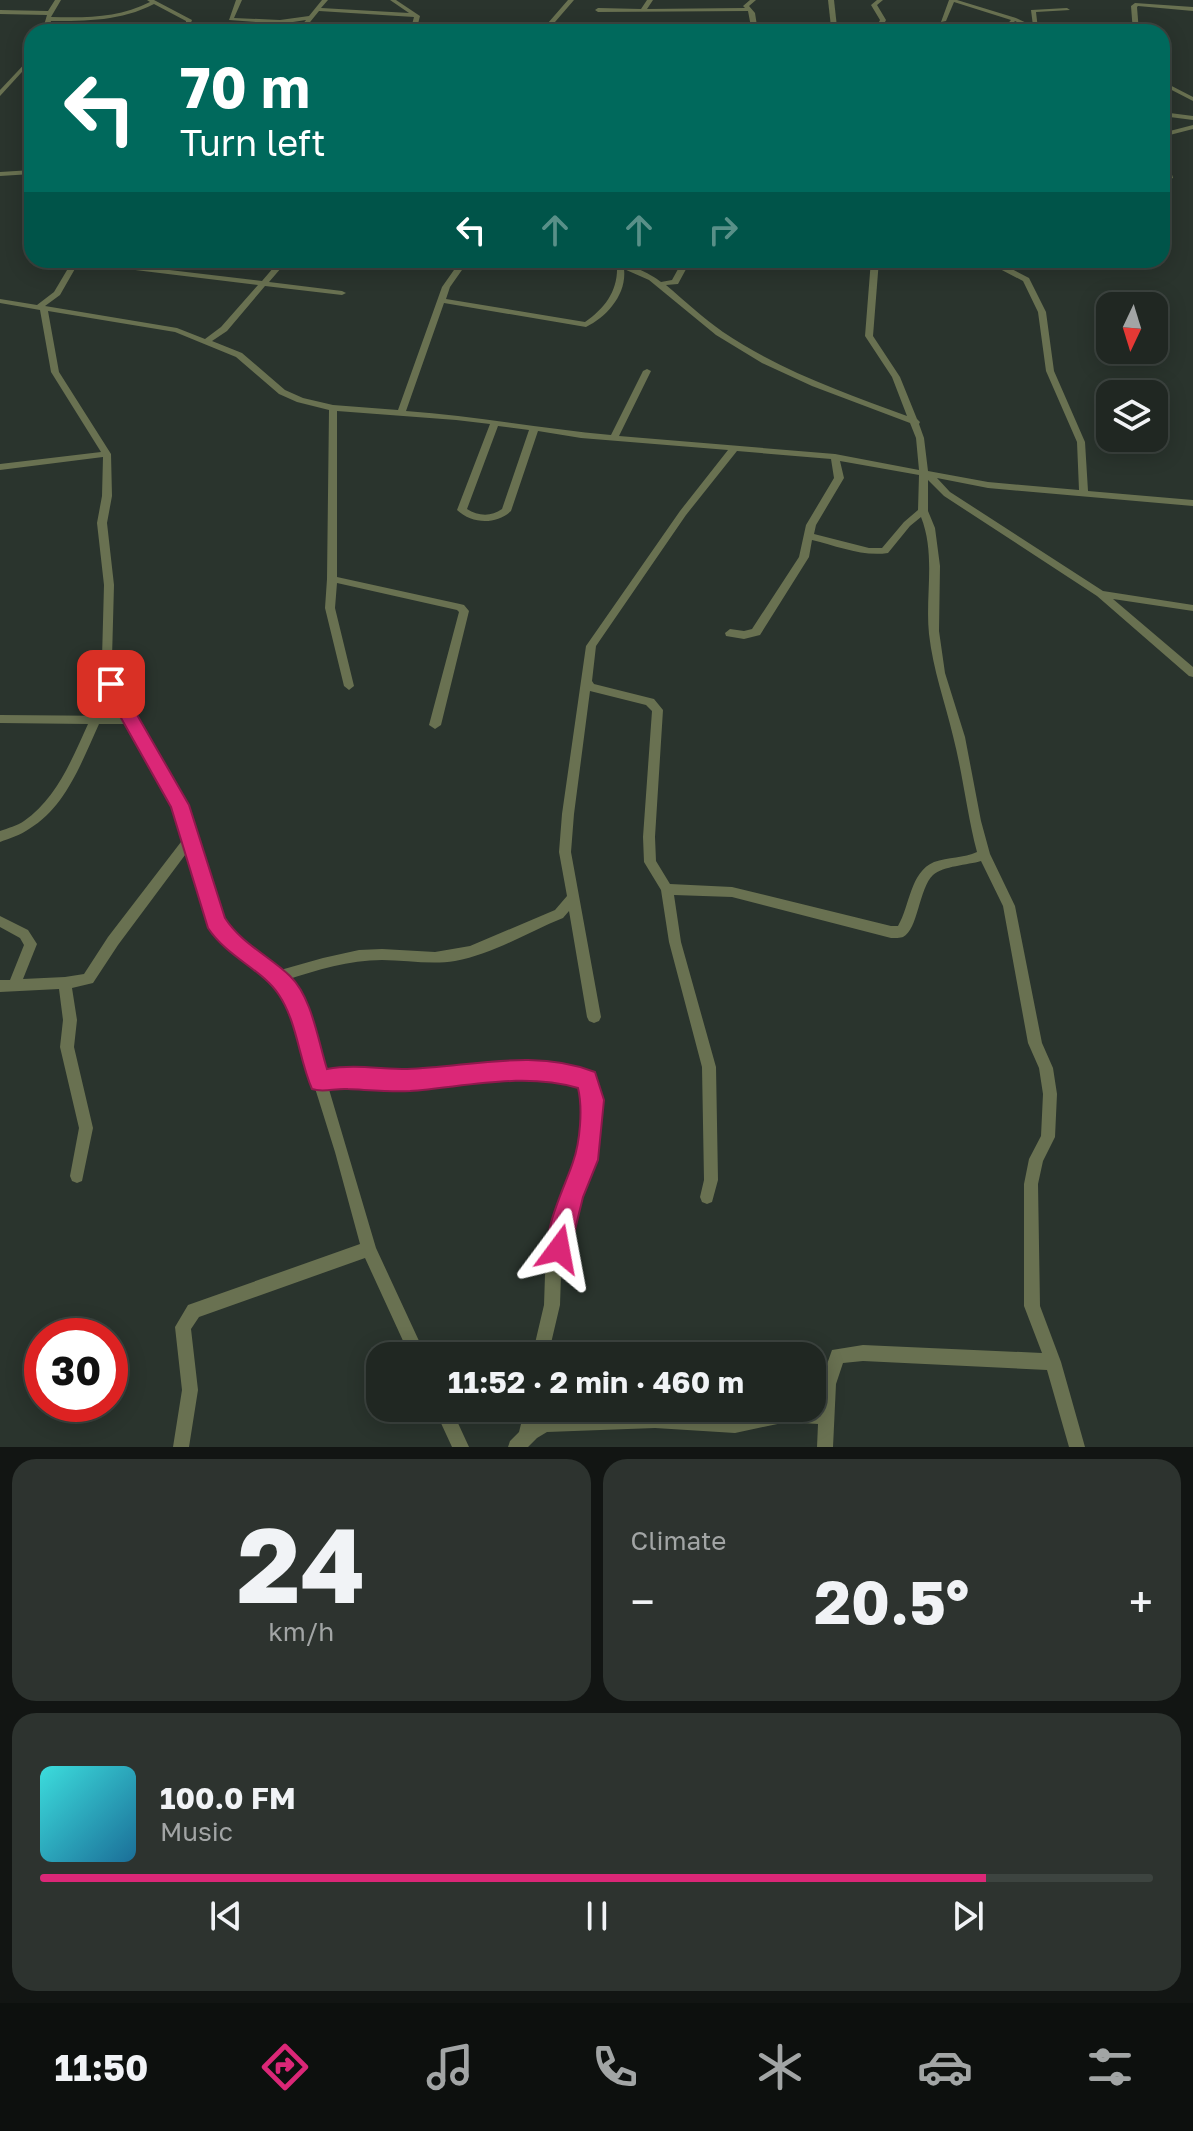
<!DOCTYPE html>
<meta charset="utf-8">
<style>
:root{--surface:#202722;--page:#2d332f;--text:#f1f3f6;--muted:#a2a5a5;--line:#3d4440;--accent:#db2777}
body{margin:0;font-family:"Golos Text",sans-serif;background:var(--page);color:var(--text);height:100vh;display:flex;flex-direction:column;font-size:30px;white-space:nowrap}
*{box-sizing:border-box;margin:0}
p{font-size:26px;color:var(--muted)}
.icon{flex:none;width:44px;height:44px;fill:none;stroke:currentColor;stroke-width:2;stroke-linecap:round;stroke-linejoin:round}
.map{position:relative;height:1447px;overflow:hidden}
.side{display:flex;flex-direction:column;gap:12px;padding:12px;background:#121513;flex:1}
.side>*{flex:none}
.banner{position:absolute;left:24px;top:24px;width:1146px;height:244px;border-radius:24px;box-shadow:0 4px 20px #0003,0 0 0 2px var(--line);background:#00695c;color:#fff;overflow:hidden}
.needle{width:52px;rotate:184deg}
.buttons{position:absolute;left:1096px;top:292px;display:grid;gap:16px}
.buttons a{display:grid;place-items:center;width:72px;height:72px;border-radius:16px;background:var(--surface);box-shadow:0 4px 20px #0003,0 0 0 2px var(--line);font-size:40px}
.speed{position:absolute;left:24px;top:1318px;display:flex;gap:16px;font-size:40px;font-weight:700;text-align:center}
.speed>*{display:grid;place-content:center;width:104px;height:104px;border-radius:50%;background:var(--surface);box-shadow:0 4px 20px #0003,0 0 0 2px var(--line);line-height:1}
.speed .limit{border:12px solid #d22;background:#fff;color:#111}
.pin{position:absolute;display:grid;place-items:center;width:68px;height:68px;color:#fff;margin:-34px;border-radius:16px;box-shadow:0 4px 12px #0006}
.me{position:absolute;width:88px;margin:-44px;rotate:13deg;stroke-linejoin:round;filter:drop-shadow(0 0 6px #0008)}
.turn{display:flex;align-items:center;gap:28px;height:168px;padding:0 24px;font-size:36px}
.turn .icon{width:104px;height:104px;stroke-width:2.5}
.turn b{display:block;font-size:56px;line-height:68px}
.lanes{display:flex;align-items:center;height:76px;padding:0 24px;background:#0003;justify-content:center;gap:40px;direction:ltr}
.lanes .off{opacity:.35}
.big{font-size:60px;font-weight:700;line-height:1.1}
.side .tile{flex:1;display:flex;flex-direction:column;justify-content:center;gap:12px;min-width:0;padding:0 28px;border-radius:24px;background:var(--page)}
.side .dial{align-items:center;gap:0}
.dial b{font-size:104px;line-height:1}
.song{display:flex;align-items:center;gap:24px}
.cover{width:96px;height:96px;border-radius:12px;background:linear-gradient(135deg,hsl(180 70% 55%),hsl(200 70% 35%))}
.played{height:8px;border-radius:4px;background:linear-gradient(90deg,var(--accent) 85%,var(--line) 85%)}
.keys{display:flex;justify-content:space-around;direction:ltr}
.heat{display:flex;justify-content:space-between;align-items:center;font-size:44px;direction:ltr}
.side .tiles{flex:1;display:grid;gap:12px;grid-template-columns:1fr 1fr}
.tile:last-child{grid-column:span 2}
.trip{position:absolute;left:366px;top:1342px;width:460px;height:80px;border-radius:24px;background:var(--surface);box-shadow:0 4px 20px #0003,0 0 0 2px var(--line);font-weight:700;line-height:80px;text-align:center}
.menu{display:flex;height:128px;justify-content:space-around;align-items:center;background:#0d100e;color:var(--muted)}
.menu .icon{width:56px;height:56px}
.menu .on{color:var(--accent)}
.menu b{font-size:36px;color:var(--text)}
.map>svg:first-child{display:block}
.lines{fill:none;stroke-linecap:round;stroke-linejoin:round}
.minor{fill:#697151;fill-rule:evenodd}
.route{fill:#db2777;stroke:#8e194d;stroke-width:2}
</style>
<div class="map">
<svg width="1193" height="1447" viewBox="0 0 1193 1447">
<rect width="100%" height="100%" fill="#2a342d"/>
<g class="lines">
<g class="minor">
<path d="M55 0H61L51 17C86 18 119 18 150 2L147 0H154L192 20C190 28 181 32 173 32L186 23V21L154 4C121 21 87 21 51 21L48 32H42L47 15 0 14V10L48 11Z"/>
<path d="M236 0H242L234 18 280 20 309 16 322 0H328L321 8 409 13 390 0H396L420 16 416 32H410L414 17 319 11 302 32H296L306 20 280 24 229 20Z"/>
<path d="M568 0H574L555 22 585 28V30L548 23Z"/>
<path d="M647 0H653L647 9 745 8 743 6 750 0H756L749 6 755 13 758 32H752L748 11 598 12 595 10 598 8 641 9Z"/>
<path d="M828 0H834L837 27 834 29 831 27Z"/>
<path d="M877 0H883L877 5 886 20 880 32H874L880 20 871 5Z"/>
<path d="M949 0H957L1016 18 1033 26 1031 10 1067 8 1070 10 1036 12 1038 29 1044 32 1034 31 1015 21 1006 32H1000L1011 20 954 2 946 21 941 22Z"/>
<path d="M1135 3 1193 7V11L1138 6 1137 7 1139 32H1133L1131 6Z"/>
<path d="M32 56V61L0 96V90Z"/>
<path d="M1162 81 1193 97V101L1162 85Z"/>
<path d="M1162 112 1193 116V120L1162 116Z"/>
<path d="M1193 125V129L1162 137V133Z"/>
<path d="M1166 168H1170L1173 178 1162 182V178L1166 177Z"/>
<path d="M32 170V174L0 176V172Z"/>
<path d="M73 260H81L79 263 127 265 262 281 280 260H288L269 282 342 291 346 293 342 295 265 286 227 331 212 341 242 353 285 390 303 398 333 405 398 410 442 287 461 260H469L450 287 446 299 585 322C605 308 618 291 617 266L610 260C621 260 652 274 661 282L672 280 683 260H691L678 284 666 285C685 301 703 318 723 332 779 370 844 393 907 416L892 377 865 336 871 260H879L873 336 900 377 917 419 920 422 919 424 924 438 928 471 988 482 1079 490 1077 442 1046 371 1038 312 1023 281 998 268 996 260H1004V265L1029 278 1046 312 1054 371 1085 442 1088 491 1193 500V506L988 488 937 478 950 492 1103 591 1193 605V611L1113 599 1193 667V677L1189 676 1097 596 944 496 928 480V511L935 528 940 566 939 631 945 673 965 737 981 821 990 854 1015 906 1042 1043 1053 1068 1057 1094 1055 1137 1043 1161 1038 1184 1040 1306 1061 1362 1085 1447H1069L1047 1370 863 1361 843 1363 836 1384 833 1447H817L818 1424 787 1422 735 1433 655 1428 547 1432 537 1438 528 1447H508L510 1441 519 1432 525 1408H541L539 1418 545 1416 655 1412 735 1417 776 1408 819 1407 820 1384 832 1350 863 1345 1042 1353 1024 1306V1184L1029 1159 1041 1136 1043 1094 1039 1068 1028 1043 1003 906 981 861C968 865 943 866 933 875 919 888 918 930 903 937 901 938 894 938 891 938L732 897 674 895 681 942 716 1067 718 1180 712 1202 707 1204 702 1202 700 1197 704 1180 702 1067 669 942 661 890 644 862 643 837 652 711 646 705 590 691 574 814 571 852 601 1017 599 1021 594 1023 589 1021 587 1017 569 911 563 918C528 932 494 954 455 961 431 965 406 960 382 960 349 960 317 970 286 980L302 1002 324 1074C351 1070 379 1074 406 1073 466 1072 533 1053 592 1074L600 1100 593 1160 578 1197 561 1275 560 1305 548 1356H532L544 1305 545 1275 564 1197 579 1160 586 1100 582 1084C524 1072 467 1084 409 1087 382 1088 355 1084 328 1086L376 1248 426 1356H410L365 1258 199 1317 191 1329 198 1390 189 1447H173L182 1390 175 1327 188 1305 360 1244 335 1152 289 1005 273 984 230 947 212 925 188 851 118 945 93 983 72 988 77 1020 74 1047 93 1128 82 1181 77 1183 72 1181 70 1176 79 1128 60 1047 63 1020 59 989 0 992V980H10L24 945 20 938 0 927V916L28 930 37 944 23 979 65 977 84 974 108 937 184 838 175 806 158 781 127 724H99C82 761 66 807 29 829 21 835 10 838 0 842V831C8 828 17 826 24 821 57 798 72 759 88 724L0 723V715L123 716 106 684 102 658 104 585 97 523 102 496 103 457 0 470V464L101 452 51 372 40 310 0 303V299L37 305 54 292ZM76 267 127 269 258 285 221 327 205 339 177 328 45 306 60 295ZM624 269 649 280 716 335 762 363 812 386 910 423 916 438 919 470 835 454 619 436 651 371 647 369 643 371 611 435C543 429 475 416 406 411L444 303 586 327C607 317 627 294 624 269ZM48 311 175 332 236 357 279 394 297 402 329 410 327 579 325 608 344 686 349 690 354 686 335 608 337 583 457 610 459 612 429 725 435 729 441 725 469 611 464 605 460 604 337 577V411L456 420 490 424 457 510C472 524 496 525 511 511L538 431 581 438 728 450 680 511 586 646 562 814 559 852 567 896 555 910 470 946 435 952 382 949 359 950 323 958 277 971 239 939 222 919 186 805 166 775 116 684 112 658 114 585 107 523 112 496 111 454 59 372ZM498 426 529 430 502 509C491 517 478 516 467 509ZM737 451 831 459 834 478 806 525 799 557 752 629 744 631 730 629 725 633 726 636 744 639 760 635 809 557 812 540C837 546 863 557 888 553L910 526 921 517C936 555 925 595 929 634 933 670 945 702 953 736 963 775 967 814 977 852 964 858 948 857 934 862 910 872 910 906 898 926H891L732 887 670 884 656 861 655 837 663 710 654 699 594 684 592 681 596 646 686 515ZM840 461 919 475 918 510 904 522 882 548H869L814 534 816 525 844 478Z"/>
<path d="M434 1408H451L469 1447H452Z"/>
</g>
</g>
<path class="route" d="M111 678 117 680 189 805 225 918C241 943 269 956 290 976 312 997 318 1041 327 1069 353 1064 381 1069 407 1069 470 1067 534 1048 595 1072L604 1100 598 1160 583 1197 568 1258 559 1262 550 1258C540 1234 565 1187 573 1162 580 1142 583 1109 578 1088 523 1072 465 1087 410 1091 390 1092 369 1090 348 1089 335 1088 323 1093 312 1089 299 1059 297 1022 279 995 263 970 227 957 208 928L171 807 102 684Z"/>
</svg>
<div class="buttons">
<a><svg class="needle" viewBox="-14 -14 28 28"><path d="M0-13l5 13h-10z" fill="#e53935"/><path d="M0 13l5-13h-10z" fill="#a2a5a5"/></svg></a>
<a><svg class="icon" aria-label="layers" viewBox="0 0 24 24"><path d="M12 4l9 5-9 5-9-5zM3 14l9 5 9-5"/></svg></a>
</div>
<div class="speed"><div class="limit">30</div></div>
<div class="pin" style="left:111px;top:684px;background:#d93025"><svg class="icon" aria-label="arrive" viewBox="0 0 24 24"><path d="M6 21V4h12l-3 4 3 4H6"/></svg></div>
<svg class="me" style="left:559px;top:1249px" viewBox="-20 -20 40 40"><path d="M0-17L14 15 0 8-14 15z" fill="#db2777" stroke="#fff" stroke-width="4"/></svg>
<div class="trip">11:52 · 2 min · 460 m</div>
<div class="banner">
<div class="turn"><svg class="icon" aria-label="left" viewBox="0 0 24 24"><path d="M17 20v-9H6M10 6l-5 5 5 5"/></svg><div><b>70 m</b>Turn left</div></div>
<div class="lanes"><svg class="icon" aria-label="left" viewBox="0 0 24 24"><path d="M17 20v-9H6M10 6l-5 5 5 5"/></svg><svg class="icon off" aria-label="ahead" viewBox="0 0 24 24"><path d="M12 20V5M6 11l6-6 6 6"/></svg><svg class="icon off" aria-label="ahead" viewBox="0 0 24 24"><path d="M12 20V5M6 11l6-6 6 6"/></svg><svg class="icon off" aria-label="right" viewBox="0 0 24 24"><path d="M7 20v-9h11M14 6l5 5-5 5"/></svg></div>
</div>
</div>
<section class="side">
<div class="tiles">
<div class="tile dial"><b>24</b><p>km/h</p></div>
<div class="tile"><p>Climate</p>
<div class="heat"><a>−</a><b class="big">20.5°</b><a>+</a></div>
</div>
<div class="tile">
<div class="song"><i class="cover"></i><div><b>100.0 FM</b><p>Music</p></div></div>
<div class="played"></div>
<div class="keys"><svg class="icon" aria-label="previous" viewBox="0 0 24 24"><path d="M18 5L8 12l10 7zM5 5v14"/></svg><svg class="icon" aria-label="pause" viewBox="0 0 24 24"><path d="M8 5v14M16 5v14"/></svg><svg class="icon" aria-label="next" viewBox="0 0 24 24"><path d="M6 5l10 7-10 7zM19 5v14"/></svg></div>
</div>
</div>
</section>
<nav class="menu">
<b>11:50</b>
<svg class="icon on" aria-label="directions" viewBox="0 0 24 24"><path d="M12 3l9 9-9 9-9-9zM9 14v-3h6M13 9l2 2-2 2"/></svg>
<svg class="icon" aria-label="music" viewBox="0 0 24 24"><path d="M9 18V5l10-2v13"/><circle cx="6" cy="18" r="3"/><circle cx="16" cy="16" r="3"/></svg>
<svg class="icon" aria-label="phone" viewBox="0 0 24 24"><path d="M5 4h4l2 5-3 2q2 4 5 5l2-3 5 2v4C11 20 4 13 5 4z"/></svg>
<svg class="icon" aria-label="climate" viewBox="0 0 24 24"><path d="M12 3v18M4 7l16 10M4 17L20 7"/></svg>
<svg class="icon" aria-label="car" viewBox="0 0 24 24"><path d="M5 17H2v-5l4-1 3-4h7l3 4 3 1v5h-3M9 17h6M6 11h13"/><circle cx="7" cy="17" r="2"/><circle cx="17" cy="17" r="2"/></svg>
<svg class="icon" aria-label="filters" viewBox="0 0 24 24"><path d="M4 7h16M4 17h16"/><circle cx="9" cy="7" r="2"/><circle cx="15" cy="17" r="2"/></svg>
</nav>
